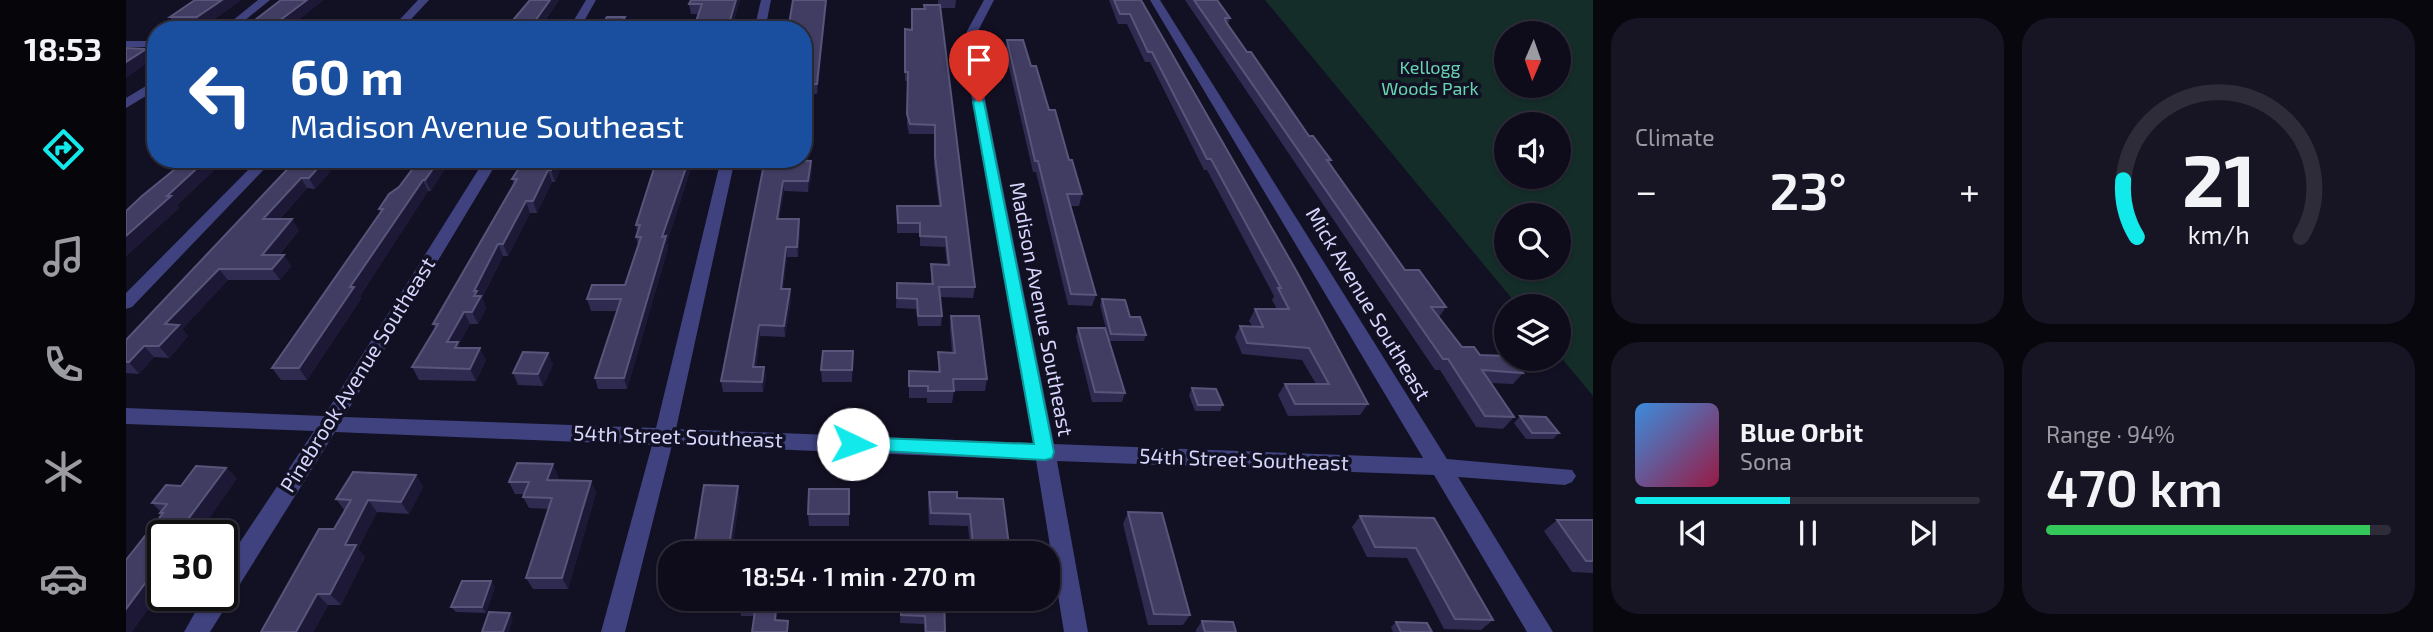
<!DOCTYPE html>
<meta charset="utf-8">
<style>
:root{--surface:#0e0c1a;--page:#171523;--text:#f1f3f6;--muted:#9b9ba2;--line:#2e2c39;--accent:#12e9eb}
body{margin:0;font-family:"Exo 2",sans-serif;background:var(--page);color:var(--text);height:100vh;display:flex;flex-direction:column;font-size:26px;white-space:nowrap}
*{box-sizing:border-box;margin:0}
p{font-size:23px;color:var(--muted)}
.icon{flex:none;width:38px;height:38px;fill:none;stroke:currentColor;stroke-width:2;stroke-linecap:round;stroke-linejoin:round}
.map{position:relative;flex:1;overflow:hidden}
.sheet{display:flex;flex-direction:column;gap:18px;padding:18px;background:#08070e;width:840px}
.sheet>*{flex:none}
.banner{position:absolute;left:21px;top:21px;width:665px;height:147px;border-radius:28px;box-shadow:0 2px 5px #0004,0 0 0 2px var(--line);background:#1a4fa0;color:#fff;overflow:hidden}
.needle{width:46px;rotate:182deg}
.tools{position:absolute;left:1368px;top:21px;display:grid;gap:14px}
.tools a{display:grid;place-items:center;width:77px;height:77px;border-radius:50%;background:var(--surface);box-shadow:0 2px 5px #0004,0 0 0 2px var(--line);font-size:35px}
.speed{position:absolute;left:21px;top:520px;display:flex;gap:14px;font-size:35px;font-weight:700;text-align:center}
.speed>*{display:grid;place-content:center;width:91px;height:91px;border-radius:50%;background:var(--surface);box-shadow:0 2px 5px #0004,0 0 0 2px var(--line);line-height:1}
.speed .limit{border:4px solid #111;border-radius:10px;background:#fff;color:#111}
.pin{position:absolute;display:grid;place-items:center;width:60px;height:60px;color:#fff;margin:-72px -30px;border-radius:50% 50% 50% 0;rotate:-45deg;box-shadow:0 0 7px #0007}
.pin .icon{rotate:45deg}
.me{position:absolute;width:77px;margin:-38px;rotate:93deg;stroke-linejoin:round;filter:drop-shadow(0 0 5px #0008)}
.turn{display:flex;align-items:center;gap:24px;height:147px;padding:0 28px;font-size:32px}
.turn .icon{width:91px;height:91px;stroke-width:2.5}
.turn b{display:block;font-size:49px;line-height:60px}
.big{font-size:52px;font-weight:600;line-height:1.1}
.sheet .tile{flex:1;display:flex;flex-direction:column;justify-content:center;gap:10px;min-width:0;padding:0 24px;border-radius:28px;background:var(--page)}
.sheet .dial{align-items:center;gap:0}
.dial svg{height:182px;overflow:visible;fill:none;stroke:var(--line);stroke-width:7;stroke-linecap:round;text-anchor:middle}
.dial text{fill:var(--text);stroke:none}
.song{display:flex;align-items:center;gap:21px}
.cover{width:84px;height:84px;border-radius:10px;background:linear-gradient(135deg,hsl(210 70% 55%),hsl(340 70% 35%))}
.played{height:7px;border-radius:4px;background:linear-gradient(90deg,var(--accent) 45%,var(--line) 45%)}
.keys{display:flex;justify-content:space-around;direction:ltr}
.heat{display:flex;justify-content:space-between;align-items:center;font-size:38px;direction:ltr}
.charge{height:10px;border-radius:5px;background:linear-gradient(90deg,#34c759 94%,var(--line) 0)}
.sheet .tiles{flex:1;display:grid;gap:18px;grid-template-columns:repeat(2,1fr)}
.trip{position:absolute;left:532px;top:541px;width:402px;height:70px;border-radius:28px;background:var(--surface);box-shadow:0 2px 5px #0004,0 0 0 2px var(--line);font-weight:600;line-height:70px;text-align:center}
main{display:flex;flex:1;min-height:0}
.menu{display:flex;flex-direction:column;width:126px;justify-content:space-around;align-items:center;background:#06050a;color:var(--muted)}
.menu .icon{width:49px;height:49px}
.menu .selected{color:var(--accent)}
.menu b{font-size:32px;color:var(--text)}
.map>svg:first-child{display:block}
.green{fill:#142d29;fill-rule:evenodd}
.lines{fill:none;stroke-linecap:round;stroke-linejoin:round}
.minor{fill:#3f427e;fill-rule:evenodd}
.wall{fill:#2f2b50}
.shaded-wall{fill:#1c1836}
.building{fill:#413d62;stroke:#58557a;stroke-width:2}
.route{fill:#12e9eb;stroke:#0c9799;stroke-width:2}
.labels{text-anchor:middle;stroke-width:7;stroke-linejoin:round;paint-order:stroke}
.far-park-label{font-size:18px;fill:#67d6b1;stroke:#121023}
.street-label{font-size:21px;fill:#d6d5fc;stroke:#121023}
</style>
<main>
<nav class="menu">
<b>18:53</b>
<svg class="icon selected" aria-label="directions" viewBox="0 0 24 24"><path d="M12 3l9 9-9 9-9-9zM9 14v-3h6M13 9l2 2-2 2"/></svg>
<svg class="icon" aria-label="music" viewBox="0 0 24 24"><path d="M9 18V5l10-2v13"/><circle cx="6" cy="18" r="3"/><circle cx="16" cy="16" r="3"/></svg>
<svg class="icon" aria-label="phone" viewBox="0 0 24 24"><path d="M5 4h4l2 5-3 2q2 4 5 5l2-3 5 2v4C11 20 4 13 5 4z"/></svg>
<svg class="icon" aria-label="climate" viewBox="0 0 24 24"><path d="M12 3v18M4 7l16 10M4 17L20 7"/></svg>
<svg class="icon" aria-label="car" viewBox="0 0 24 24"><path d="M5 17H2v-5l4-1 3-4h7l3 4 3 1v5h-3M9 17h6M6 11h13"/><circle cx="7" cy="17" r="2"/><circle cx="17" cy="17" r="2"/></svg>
</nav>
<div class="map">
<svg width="1467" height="632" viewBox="0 0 1467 632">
<rect width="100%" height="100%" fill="#121023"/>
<path class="green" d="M1139 0H1467V396L1433 355V306H1392ZM1381 33H1433V86H1381ZM1381 124H1433V177H1381ZM1381 215H1433V268H1381Z"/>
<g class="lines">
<g class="minor">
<path d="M132 0H144L107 30H95Z"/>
<path d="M292 0H303L275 30H264Z"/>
<path d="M460 0H470L453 30H442Z"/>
<path d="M635 0H645L639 30H628Z"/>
<path d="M858 0H868L852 31 850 54 928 444 1297 458 1024 0H1034L1321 459 1446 470 1450 476 1446 482 1439 485 1332 477 1427 632H1401L1308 475 931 461 962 632H938L910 460 546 445 499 632H475L526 445 209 432 84 632H58L79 595H96V569L188 431 0 424V408L198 416 359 159H373L218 417 530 428 595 159H609L550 429 907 443 838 54 841 31Z"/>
<rect x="0" y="41" width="30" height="6"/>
<path d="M30 80V90L0 108V98Z"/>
<path d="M133 159H148L6 307 0 309V293Z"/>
</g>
</g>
<g class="wall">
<path d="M69 0H115L77 27H50L44 17Z"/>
<path d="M404 0H433L412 30H385L389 26 387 20Z"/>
<path d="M565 0H614L605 30H567L573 14H565L563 4Z"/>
<path d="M667 0H701L691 94H677V30Z"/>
<path d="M812 0H830L829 8H814L849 287 847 298 814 297 816 316 815 326H792L790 309 770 308 771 283 805 284V264L821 265 819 247 794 246V233H771V206H813L808 165V134H783L781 124 782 81H779V29L786 30V9H798L812 5Z"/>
<path d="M983 0H1015L1242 404 1234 415 1162 416 1152 395 1159 384H1190L1176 360 1116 354 1109 337 1114 326H1126L1123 321 1129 309H1151L1146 300 1148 296 1081 170H1078L1024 62H1019L1001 24H992Z"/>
<path d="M1059 0H1091L1104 18 1102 25 1183 136 1205 160 1203 164 1279 270 1320 307 1313 317 1336 347 1397 373 1387 384 1365 383 1388 417 1377 429 1350 427 1314 370H1309Z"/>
<path d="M881 40 905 66 956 194 953 206H944L970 295 966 306 942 305 910 172H907L879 50Z"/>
<path d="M30 95V110L23 100Z"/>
<path d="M100 159 51 205 53 208 0 256V211L50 168 45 161Z"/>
<path d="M171 159H215L189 189 181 188 154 219 173 230 153 255 165 266 154 280H102L56 329 62 336 43 358 28 357 13 374 0 373V362Z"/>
<path d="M294 159 305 191H302L234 296 235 299 181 380H155L146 368 255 212 253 209 273 187Z"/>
<path d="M439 159 429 182H426L411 213H404L382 256H377L356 298 360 308 352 324H344L333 344 334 348 360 360 350 381 293 380 286 367 309 328 307 324 388 184 386 179Z"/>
<path d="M531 159H568L541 242 542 248 501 389H472L469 378 491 311H465L461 299 499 285 512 245 510 237 511 232 510 225Z"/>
<path d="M639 159 685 161 686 171 682 192 658 191 653 219 674 229 672 257H661L657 289H664L665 300 659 337 634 336 630 367H638L640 377 637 392H597L595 381Z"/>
<path d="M976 299 1004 317 1020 335 1018 341H983L974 305Z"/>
<path d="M825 316 861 379 859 391H828L826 403H801V398H783V371L812 372V352L826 353 824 328Z"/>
<path d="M952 328 999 393 996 402H966L950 337Z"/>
<path d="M727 351 726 382H696L695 370Z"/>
<path d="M422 353 427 365 417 386 392 385 387 373Z"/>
<path d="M1066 388 1097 405 1094 411H1069L1063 395Z"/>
<path d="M1394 416 1433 433 1427 439H1400L1388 423Z"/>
<path d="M100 468 111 479 36 514 34 513 35 512 26 503 55 486Z"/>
<path d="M290 475 297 487 283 514 251 512 232 549 239 557 215 605H202L187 632 193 529H208L219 511 210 499Z"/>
<path d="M432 476 431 481H465L470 493 442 589H407L400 578 423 509 403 508 397 497 398 494H389L383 482Z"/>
<path d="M723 489V526H683L682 514Z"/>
<path d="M803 492 831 498 884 553H845L842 526 803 525 802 503Z"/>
<path d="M1002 512 1064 615 1057 625H1022L997 524Z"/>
<path d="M1234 516 1308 518 1367 620 1355 630 1318 629 1281 558 1241 557 1226 527Z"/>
<path d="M1431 520H1467V573L1446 572 1418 531Z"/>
<path d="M365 581 369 587 360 613 330 612 325 607Z"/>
<path d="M615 598 650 620 663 627 628 616H615L614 610Z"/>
<path d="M775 598H818L819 632H798V624L774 623Z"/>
<path d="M849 598H890L887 608 850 609Z"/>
<path d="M1076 621 1110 632H1070V630Z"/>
<path d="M1270 622 1306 632H1267L1265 627Z"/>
</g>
<g class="shaded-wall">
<path d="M96 0H115L77 27 71 17Z"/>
<path d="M181 0H198L160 30H141Z"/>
<path d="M424 0H433L411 30 409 21Z"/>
<path d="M610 0H614L605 30H601Z"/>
<path d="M700 0H701L691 94V84Z"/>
<path d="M499 17 501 28 500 30H492Z"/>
<path d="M20 49 27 59 0 78V62Z"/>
<path d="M81 159H100L51 205 53 208 0 256V236L41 196Z"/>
<path d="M200 159H215L189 189 183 178Z"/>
<path d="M314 159H326L305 191 299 180Z"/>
<path d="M430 159H439L429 182 425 170Z"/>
<path d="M563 159H568L541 242 542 248 501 389 498 378 536 237Z"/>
<path d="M685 161 686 171 682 192V181Z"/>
<path d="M422 170 426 182 411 213 407 201Z"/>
<path d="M175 178 181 188 144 230 137 219Z"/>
<path d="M297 180 302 191 234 296 235 299 181 380 173 368 224 287Z"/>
<path d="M657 181 658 191 652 229 651 219Z"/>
<path d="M400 201 404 213 382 256 377 244Z"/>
<path d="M166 219 173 230 143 266 136 255Z"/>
<path d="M673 219 674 229 672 257 671 247Z"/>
<path d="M372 244 377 256 356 298 360 308 352 324 346 312 348 291Z"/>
<path d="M660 247 661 257 656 300 655 289Z"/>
<path d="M158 255 165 266 154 280 146 269Z"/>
<path d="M93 269 102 280 56 329 62 336 43 358 33 346 39 324Z"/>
<path d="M664 289 665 300 659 337 658 326Z"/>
<path d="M338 312 344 324 333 344 338 355 321 342Z"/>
<path d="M633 325 634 336 628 377 627 367Z"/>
<path d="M18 346 28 357 13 374 3 362Z"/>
<path d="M354 348 360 360 350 381 344 369Z"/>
<path d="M422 353 427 365 417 386 412 374Z"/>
<path d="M638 367 640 377 637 392 636 382Z"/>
<path d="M427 464 432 476 427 492 421 480Z"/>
<path d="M100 468 111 479 71 536H54V530Z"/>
<path d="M290 475 297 487 283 514 275 502Z"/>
<path d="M465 481 470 493 442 589 436 578Z"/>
<path d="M612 486 614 498 606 553H602Z"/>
<path d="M242 500 251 512 232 549 239 557 215 605 204 594 219 545Z"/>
<path d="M37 559V589L6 632H0V609Z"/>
<path d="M365 581 369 587 360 613 356 607Z"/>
<path d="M191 594 202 605 187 632H170Z"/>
<path d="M651 598H653L650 626 649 620Z"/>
<path d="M384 613 387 618 383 632H377Z"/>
</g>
<g class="building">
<path d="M69 0H96L71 17H44Z"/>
<path d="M155 0H181L141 30H116Z"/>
<path d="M404 0H424L409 21 387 20Z"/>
<path d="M565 0H610L601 30H567L576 4H563Z"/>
<path d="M667 0H700L691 84H677V30H662Z"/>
<path d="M988 0H1015L1171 272 1242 404H1169L1159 384H1203L1183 348 1121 343 1114 326 1137 327 1129 309H1163L1152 288H1155L1085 159H1081L1026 52H1022L1004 14H994Z"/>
<path d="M1068 0H1091L1104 18H1099L1100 22 1121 52H1125L1183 136H1187L1205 160H1201L1279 270H1293L1320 307H1305L1336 347H1348L1354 355 1381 356V359H1387L1397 373 1356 370 1388 417 1359 416 1322 359H1317Z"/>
<path d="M798 5H814L849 287H813L816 316H792L791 299 771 298V283L807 284 805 264 823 265 820 237 794 236V223H772L771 206H815L809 156V125L784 124 781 114 782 72H779V29L786 30V9H799Z"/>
<path d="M481 17H499L492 30H473Z"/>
<path d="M388 26H407L404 30H385Z"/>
<path d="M881 40H897L905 66H910L923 110H929L943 160H946L956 194H941L970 295 945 294 912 161H909Z"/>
<path d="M0 48 20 49 0 62Z"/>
<path d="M30 95V100H23Z"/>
<path d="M47 159H81L41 196H45L0 236V211L16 196 59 161H45Z"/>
<path d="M171 159H200L183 178H175L137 219H166L136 255H158L146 269H93L39 324 53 325 33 346H18L3 362H0V340Z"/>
<path d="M294 159H314L299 180H297L224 287H228L173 368H146L257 209H253L263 194 273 187Z"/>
<path d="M399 159H430L425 170H422L407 201H400L377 244H372L348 291H351L348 296H355L346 312H338L321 342H332L329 348H354L344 369 286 367 312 324H307L391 179H386Z"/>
<path d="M531 159H563L536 237 540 236 498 378H469L495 299H461L466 285H499L515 237H510L514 225H510Z"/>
<path d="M639 159 685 161 682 181H657L651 219H673L671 247H660L655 289H664L658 326 633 325 627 367H638L636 382 595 381Z"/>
<path d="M976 299 999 300 1004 317H1014L1020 335 985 334Z"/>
<path d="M825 316H853L861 379H827L828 391H802V386H783V371L814 372 812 352 829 353Z"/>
<path d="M952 328H979L999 393 969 392Z"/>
<path d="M697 351H727L726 370H695Z"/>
<path d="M397 352 422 353 412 374 387 373Z"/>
<path d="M1066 388 1090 389 1097 405H1072Z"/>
<path d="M1394 416 1420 417 1433 433H1406Z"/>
<path d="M391 463 427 464 421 480 465 481 436 578H400L426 498 397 497 403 482H383Z"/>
<path d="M70 466 100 468 54 530H59L54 536H37V559L0 609V560L37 513H34L41 504 26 503 40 485 55 486Z"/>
<path d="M227 472 290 475 275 502 242 500 219 545H230L204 594H191L170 632H135L193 529H208L225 500 210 499Z"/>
<path d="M578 485 612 486 602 553H567Z"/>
<path d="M683 489H723V514H682Z"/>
<path d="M803 492H831V498L877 499 884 553H848L844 514 805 513Z"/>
<path d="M1002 512 1036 513 1064 615 1028 614Z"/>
<path d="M1234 516 1308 518 1367 620 1329 619 1290 548 1249 547Z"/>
<path d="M1431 520H1467V561H1460Z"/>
<path d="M336 581H365L356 607H325Z"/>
<path d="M615 598H651L649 620 662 621 661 632H626L629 611 614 610Z"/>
<path d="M775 598H818L819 632H800L799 616 775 615Z"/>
<path d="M363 612 384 613 377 632H356Z"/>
<path d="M1076 621 1107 622 1110 632H1079Z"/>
<path d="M1270 622 1301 623 1306 632H1275Z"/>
</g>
<path class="route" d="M853 99 858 102 928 452 926 458 919 460 721 449 718 444 721 439 727 437 908 444 847 102Z"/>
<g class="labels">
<g class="far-park-label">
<text x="1304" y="74">Kellogg<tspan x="1304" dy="21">Woods Park</tspan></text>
</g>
<g class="street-label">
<text transform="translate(1242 304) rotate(59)" y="7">Mick Avenue Southeast</text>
<text transform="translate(915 309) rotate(79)" y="7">Madison Avenue Southeast</text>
<text transform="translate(232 375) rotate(-58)" y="7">Pinebrook Avenue Southeast</text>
<text transform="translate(552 437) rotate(2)" y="7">54th Street Southeast</text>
<text transform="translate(1118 460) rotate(2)" y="7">54th Street Southeast</text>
</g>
</g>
</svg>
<div class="tools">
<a><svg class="needle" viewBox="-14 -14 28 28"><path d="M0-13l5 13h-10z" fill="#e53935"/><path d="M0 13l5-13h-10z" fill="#9b9ba2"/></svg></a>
<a><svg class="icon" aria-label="sound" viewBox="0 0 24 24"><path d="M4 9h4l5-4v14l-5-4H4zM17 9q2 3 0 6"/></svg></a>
<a><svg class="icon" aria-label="search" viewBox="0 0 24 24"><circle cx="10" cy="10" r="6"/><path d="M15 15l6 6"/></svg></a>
<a><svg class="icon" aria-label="layers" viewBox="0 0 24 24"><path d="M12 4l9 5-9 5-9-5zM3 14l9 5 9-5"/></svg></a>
</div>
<div class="speed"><div class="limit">30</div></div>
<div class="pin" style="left:853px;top:102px;background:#d93025"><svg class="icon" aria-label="arrive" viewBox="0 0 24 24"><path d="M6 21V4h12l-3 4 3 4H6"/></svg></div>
<svg class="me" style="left:727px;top:444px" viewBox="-20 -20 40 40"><circle r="19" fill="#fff"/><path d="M0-13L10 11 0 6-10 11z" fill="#12e9eb"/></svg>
<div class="trip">18:54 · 1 min · 270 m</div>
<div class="banner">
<div class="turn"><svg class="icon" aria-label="left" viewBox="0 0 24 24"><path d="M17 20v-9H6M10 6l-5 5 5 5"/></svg><div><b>60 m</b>Madison Avenue Southeast</div></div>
</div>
</div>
<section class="sheet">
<div class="tiles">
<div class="tile"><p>Climate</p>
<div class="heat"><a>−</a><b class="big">23°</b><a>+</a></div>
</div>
<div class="tile dial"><svg viewBox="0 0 100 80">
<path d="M14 69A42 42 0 1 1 86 69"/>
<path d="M14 69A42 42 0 0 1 8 44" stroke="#12e9eb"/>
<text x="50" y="56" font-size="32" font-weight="700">21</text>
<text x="50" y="72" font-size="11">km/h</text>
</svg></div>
<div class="tile">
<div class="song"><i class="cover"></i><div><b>Blue Orbit</b><p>Sona</p></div></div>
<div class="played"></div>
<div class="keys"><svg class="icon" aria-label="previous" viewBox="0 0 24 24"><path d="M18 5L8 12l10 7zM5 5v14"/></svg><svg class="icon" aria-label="pause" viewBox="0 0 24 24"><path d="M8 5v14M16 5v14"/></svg><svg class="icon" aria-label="next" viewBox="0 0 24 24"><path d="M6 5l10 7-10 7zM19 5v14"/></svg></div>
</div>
<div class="tile"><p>Range · 94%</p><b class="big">470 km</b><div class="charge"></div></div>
</div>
</section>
</main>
